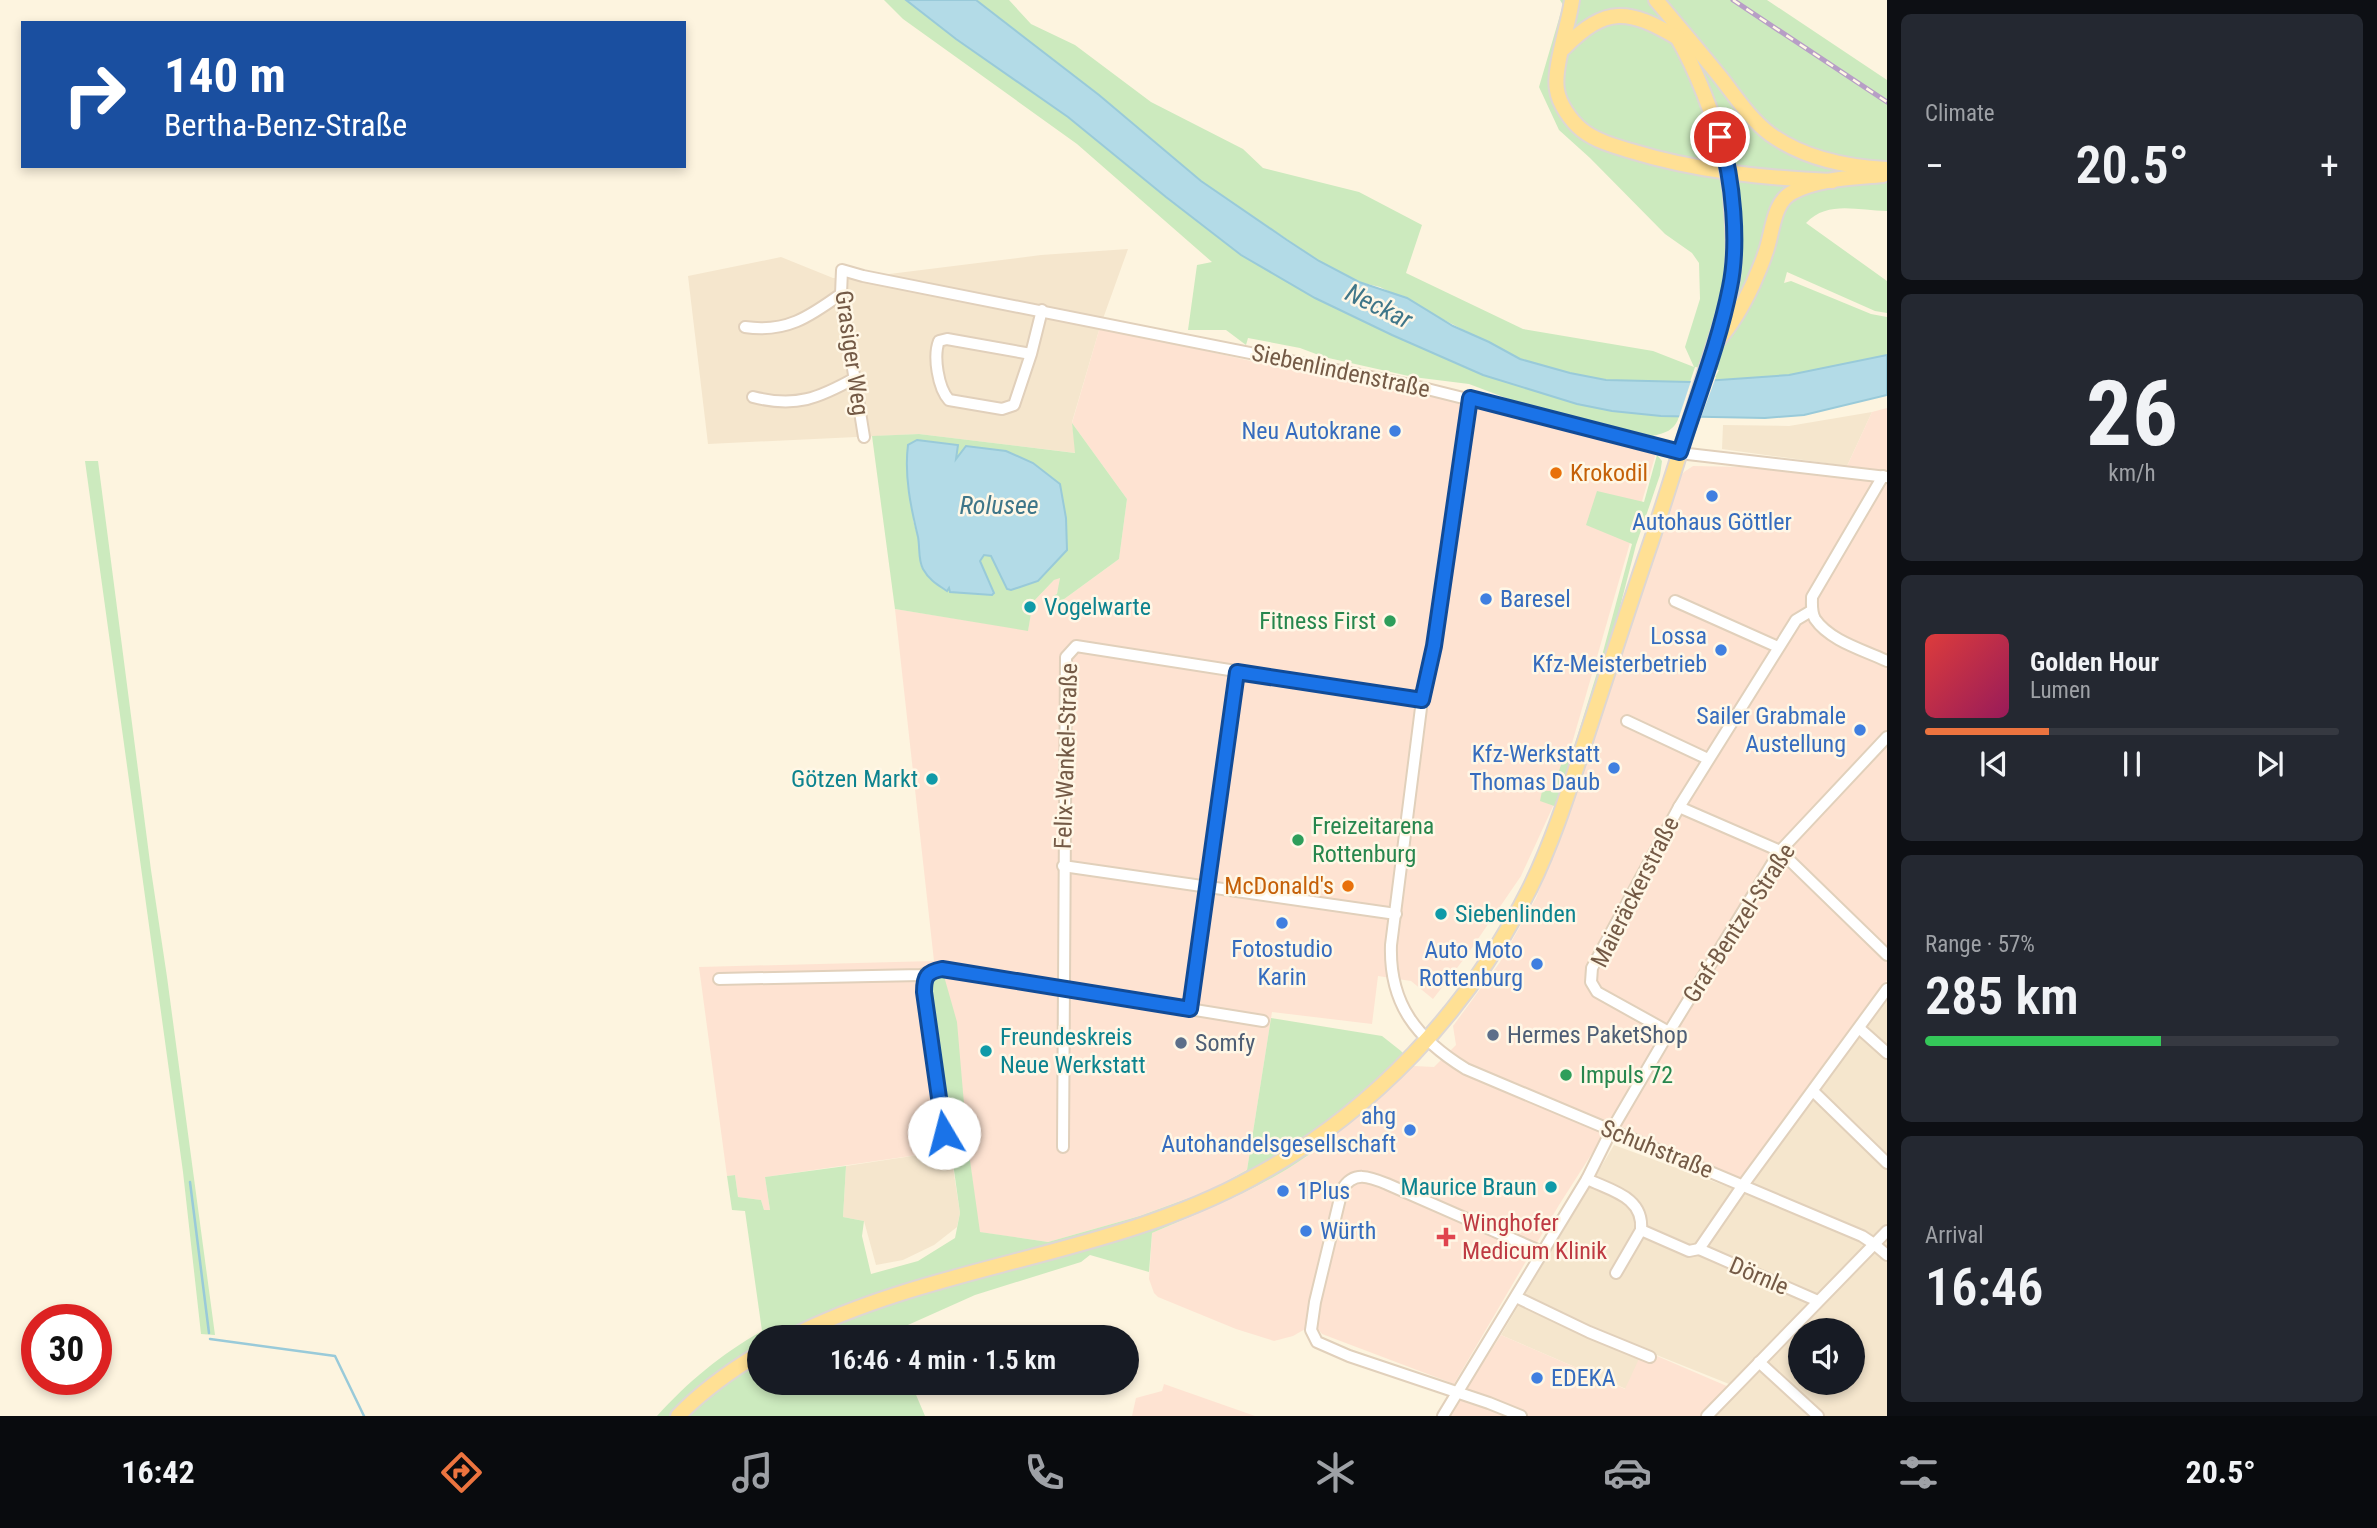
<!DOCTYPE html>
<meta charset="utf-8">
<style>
:root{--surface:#171b24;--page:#242831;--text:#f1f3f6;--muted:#9ea1a6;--line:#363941;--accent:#ec743f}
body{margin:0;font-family:"Roboto Condensed",sans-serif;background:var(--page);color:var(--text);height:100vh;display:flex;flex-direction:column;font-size:26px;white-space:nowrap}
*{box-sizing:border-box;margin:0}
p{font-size:23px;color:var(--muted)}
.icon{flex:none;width:38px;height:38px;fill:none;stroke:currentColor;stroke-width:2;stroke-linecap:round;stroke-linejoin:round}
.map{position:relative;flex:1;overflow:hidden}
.panel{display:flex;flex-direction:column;gap:14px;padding:14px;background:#0d0f14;width:490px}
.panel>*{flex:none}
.top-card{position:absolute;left:21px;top:21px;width:665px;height:147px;border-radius:0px;box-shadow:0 4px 10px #0003;background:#1a4fa0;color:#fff;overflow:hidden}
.tools{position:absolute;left:1788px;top:1318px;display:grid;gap:14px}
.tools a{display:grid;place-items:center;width:77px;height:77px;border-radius:50%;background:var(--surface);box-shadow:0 4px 10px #0003;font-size:35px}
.speed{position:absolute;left:21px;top:1304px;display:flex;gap:14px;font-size:35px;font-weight:700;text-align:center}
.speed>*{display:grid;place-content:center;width:91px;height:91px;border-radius:50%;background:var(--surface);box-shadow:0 4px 10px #0003;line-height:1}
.speed .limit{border:10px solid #d22;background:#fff;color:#111}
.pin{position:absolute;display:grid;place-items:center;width:60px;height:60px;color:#fff;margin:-30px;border:4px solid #fff;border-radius:50%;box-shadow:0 2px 7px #0007}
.me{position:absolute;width:77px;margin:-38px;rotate:352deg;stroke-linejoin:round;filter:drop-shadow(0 0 5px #0008)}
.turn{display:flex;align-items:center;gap:24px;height:147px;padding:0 28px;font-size:32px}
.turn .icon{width:91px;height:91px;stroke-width:2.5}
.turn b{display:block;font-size:49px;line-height:60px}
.big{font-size:52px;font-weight:600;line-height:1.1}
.panel .widget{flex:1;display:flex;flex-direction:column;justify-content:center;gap:10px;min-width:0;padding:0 24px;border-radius:10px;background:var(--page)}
.panel .dial{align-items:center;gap:0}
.dial b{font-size:91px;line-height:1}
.song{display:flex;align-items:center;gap:21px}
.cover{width:84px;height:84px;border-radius:10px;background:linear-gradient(135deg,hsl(0 70% 55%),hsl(330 70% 35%))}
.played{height:7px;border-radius:4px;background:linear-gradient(90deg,var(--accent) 30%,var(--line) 30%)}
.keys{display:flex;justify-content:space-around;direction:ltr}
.heat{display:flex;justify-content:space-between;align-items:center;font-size:38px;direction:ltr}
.charge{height:10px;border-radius:5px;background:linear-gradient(90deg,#34c759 57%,var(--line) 0)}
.trip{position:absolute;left:747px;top:1325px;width:392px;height:70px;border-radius:35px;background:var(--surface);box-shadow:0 4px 10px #0003;font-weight:600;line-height:70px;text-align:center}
.tab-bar{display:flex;height:112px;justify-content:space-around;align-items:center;background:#090b0e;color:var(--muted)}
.tab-bar .icon{width:49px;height:49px}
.tab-bar .selected{color:var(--accent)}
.tab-bar b{font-size:32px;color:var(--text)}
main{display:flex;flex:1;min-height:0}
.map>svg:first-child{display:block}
.residential{fill:#f5e6cd;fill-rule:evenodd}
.commercial{fill:#fee3d2}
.green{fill:#cceabe;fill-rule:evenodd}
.water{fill:#b3dbe7;stroke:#99cad9;stroke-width:2}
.pier{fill:#fdf4df}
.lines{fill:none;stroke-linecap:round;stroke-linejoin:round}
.stream{stroke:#99cad9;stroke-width:2.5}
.minor-casing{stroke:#e1d0bb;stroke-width:14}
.major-casing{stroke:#ded7d3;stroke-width:18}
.minor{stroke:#fff;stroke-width:10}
.major{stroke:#ffe094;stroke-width:14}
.rail-casing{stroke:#b79ec6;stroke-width:5}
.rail{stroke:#fff7e6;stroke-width:2.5;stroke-dasharray:8;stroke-linecap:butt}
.major-bridge-casing{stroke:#ded7d3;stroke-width:18;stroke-linecap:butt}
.major-bridge{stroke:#ffe094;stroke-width:14}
.route-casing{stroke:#114b97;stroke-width:18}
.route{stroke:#1a73e8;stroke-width:12}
.shop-dot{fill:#3f7fe0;stroke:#fff7e6;stroke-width:2.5}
.food-dot{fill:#e8710a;stroke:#fff7e6;stroke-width:2.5}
.culture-dot{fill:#0f9aa8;stroke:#fff7e6;stroke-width:2.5}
.leisure-dot{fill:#2e9e5b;stroke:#fff7e6;stroke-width:2.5}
.service-dot{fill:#5c6f8a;stroke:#fff7e6;stroke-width:2.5}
.health-dot{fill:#e0444e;stroke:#fff7e6;stroke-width:2.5}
.labels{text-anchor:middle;stroke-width:5;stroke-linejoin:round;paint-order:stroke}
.street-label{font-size:24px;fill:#745a46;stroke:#fff7e6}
.shop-label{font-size:24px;fill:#366cbe;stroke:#fff7e6;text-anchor:end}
.food-label{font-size:24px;fill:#c56008;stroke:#fff7e6;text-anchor:start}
.culture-label{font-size:24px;fill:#0d838f;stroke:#fff7e6;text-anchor:start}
.leisure-label{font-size:24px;fill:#27864d;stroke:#fff7e6;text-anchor:start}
.service-label{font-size:24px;fill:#4e5e75;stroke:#fff7e6;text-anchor:start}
.health-label{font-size:24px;fill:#be3a42;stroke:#fff7e6;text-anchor:start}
.water-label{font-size:26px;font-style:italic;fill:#3f7689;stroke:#fff7e6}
</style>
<main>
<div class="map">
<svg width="1887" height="1416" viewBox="0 0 1887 1416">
<rect width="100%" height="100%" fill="#fdf4df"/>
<g class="residential">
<path d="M1128 249 1100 327 1072 422 1076 453 919 434 708 444 688 276 781 257 833 278 849 279 1041 255Z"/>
<path d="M1872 412 1847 466 1722 449 1723 425 1789 426Z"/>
<path d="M1887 992V1416H1707L1734 1386 1644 1350 1626 1389 1501 1335 1614 1145 1742 1192ZM1801 1330H1853V1382H1801Z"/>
<path d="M950 1148 960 1213 957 1227 934 1245 903 1260 876 1265 864 1221 843 1217 846 1166 945 1151Z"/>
</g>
<g class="commercial">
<path d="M1100 327 1277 367 1478 405 1656 453 1555 802 1521 876 1467 955 1433 999 1411 981 1378 976 1372 1024 1272 1012 1247 1170 1211 1190 1140 1216 1048 1242 979 1232 967 1139 945 1151 765 1177 770 1210H764L761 1200 738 1197 735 1175 727 1176 699 967 934 961 895 609 1028 630 1033 602 1054 580 1060 577 1059 588 1052 606 1056 605 1119 559 1127 499 1072 423Z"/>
<path d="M1887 408V980L1742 1181 1612 1122 1559 1205 1454 1384 1322 1334 1318 1329 1307 1328 1293 1336 1274 1341 1236 1329 1158 1297 1154 1293 1149 1279 1152 1233 1237 1196 1306 1157 1375 1101 1414 1066 1434 1067 1456 1045 1453 1026 1500 962 1536 898 1567 818 1630 625 1679 478 1684 472 1693 466 1743 467 1842 477 1872 412Z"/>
<path d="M1501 1335 1625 1389 1643 1350 1729 1387 1701 1416H1449Z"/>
<path d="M1164 1384 1255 1416H1132L1136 1398 1162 1391Z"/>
</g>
<g class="green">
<path d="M884 0H906L916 6 956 39 1068 117 1166 197 1241 255 1336 308 1577 404 1612 411 1679 417C1674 431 1665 433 1652 436L1514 401 1469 384 1413 377 1324 357 1300 348 1248 338 1246 345 1226 330H1188L1197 265 1212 262 1077 144 903 19Z"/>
<path d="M976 0H1009L1031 24 1075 45 1151 102 1243 149 1263 168 1359 192 1422 225 1406 273 1523 329 1653 351 1694 367 1685 347 1700 299 1699 263 1692 253 1665 234 1590 158 1559 130 1539 87 1563 5 1560 0H1767L1887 80V211C1858 211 1828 200 1806 223L1887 281V313L1875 311 1787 272 1784 283 1791 281 1871 314 1887 317V355L1789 375 1713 381 1719 370 1695 367 1690 382 1606 380 1570 373 1520 359 1380 287 1359 282 1319 261 1201 181 1142 131Z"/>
<path d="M1072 423 1127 499 1119 559 1056 605 1051 606 1053 596 1057 594 1060 578 1054 580 1033 602 1028 631 895 609 872 436 919 434 1075 453ZM960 456 1067 549 1038 581 991 556 984 555 980 560 993 593 992 595 952 592 950 588 921 567 918 538 913 520 956 457V460Z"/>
<path d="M1657 455 1662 461 1660 475 1636 545 1597 696 1557 807 1540 801 1542 791H1552L1562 762 1570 760 1600 663 1632 544 1586 525 1597 491 1644 502Z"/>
<path d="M85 461H98L151 870 167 977 215 1335 201 1334 183 1172Z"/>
<path d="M942 969 957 1022 967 1139 980 1232 1048 1242 1140 1216 1211 1190 1247 1170 1271 1018 1382 1036 1401 1051 1414 1066C1380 1097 1345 1130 1307 1156 1260 1189 1205 1210 1152 1233L1149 1272 1090 1255 1081 1262 975 1295 890 1333 891 1337H760V1382L911 1383 925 1416H657C689 1381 720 1355 762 1331L745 1211 732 1210 727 1176 735 1175 738 1197 761 1200 764 1210H770L765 1177 846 1166 843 1217 864 1221 862 1236 871 1274 918 1261 955 1238 960 1213 928 985 932 977Z"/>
</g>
<g class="water">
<path d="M906 0H976L1099 95 1201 181 1287 240 1319 261 1359 282 1407 298 1453 326 1489 342 1520 359 1570 373 1606 380 1690 382 1789 375 1887 355V395L1804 415 1765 418 1661 416 1612 411 1577 404 1483 375 1392 335 1315 298 1241 255 1166 197 1068 117 956 39Z"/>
<path d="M917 440 958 445 956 459 966 446 1006 451 1033 463 1060 484 1066 518 1067 550 1038 581 1011 590 1007 589 991 556 984 555 980 561 994 593 992 595 950 592 949 588 947 591C938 585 929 580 923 569 918 560 920 547 918 537 911 508 904 476 908 445Z"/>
</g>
<path class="pier" d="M1716 377 1700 420H1678L1692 378Z"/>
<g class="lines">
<g class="stream">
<path d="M190 1182 209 1333"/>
<path d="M210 1339 335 1356 364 1416"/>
</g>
<g class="minor-casing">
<g id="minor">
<path d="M745 327C786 333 809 317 841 294"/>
<path d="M1031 354 947 339 939 341C933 356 938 388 949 400L1002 409 1014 405 1031 354 1042 310"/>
<path d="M753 397C796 408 819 398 855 378"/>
<path d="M1470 398 1434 646 1422 700 1391 945C1389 1004 1417 1039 1466 1069L1862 1236 1874 1244 1887 1255"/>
<path d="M864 437 841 294 842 270 863 276 1411 385 1688 454 1887 477"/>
<path d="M1883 476 1812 597C1812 605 1811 612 1815 619 1830 641 1864 650 1887 661"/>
<path d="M1675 601 1778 647"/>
<path d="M1627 721 1708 759"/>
<path d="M1679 807 1780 851 1887 955"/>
<path d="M1063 866 1396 914"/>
<path d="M930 972C923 977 924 984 924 992L944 1133 943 1140 937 1146"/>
<path d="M719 979 921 975 942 969 1263 1021"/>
<path d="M1190 1009 1237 672"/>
<path d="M1859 1028 1887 1053"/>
<path d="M1669 1032 1597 992 1591 982 1592 968 1679 807 1796 620 1811 611"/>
<path d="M1813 1091 1887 1163"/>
<path d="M1063 1147 1066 657 1076 646 1422 700"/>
<path d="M1587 1179C1612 1191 1644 1197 1641 1230"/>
<path d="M1616 1273 1641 1230 1689 1251 1699 1249"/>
<path d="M1516 1297 1589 1332 1650 1357"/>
<path d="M1818 1301 1699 1249 1743 1185 1887 989"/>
<path d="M1759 1362 1818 1416"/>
<path d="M1443 1416 1587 1179 1611 1131 1669 1032 1780 851 1887 737"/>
<path d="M1521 1416 1489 1403 1349 1356 1317 1342 1311 1330 1315 1302 1342 1190C1353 1170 1370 1177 1387 1184L1542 1252"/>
<path d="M1707 1416 1887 1231"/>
</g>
</g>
<g class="major-casing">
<g id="major">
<path d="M1572 0C1569 24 1553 68 1557 90 1559 104 1571 121 1582 130 1596 141 1614 146 1631 151 1696 171 1764 178 1832 181"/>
<path d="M1656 0C1678 26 1700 52 1721 78 1736 97 1750 119 1770 134 1803 158 1847 167 1887 169"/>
<path d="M1676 35C1698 73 1712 113 1725 155"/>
<path d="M1564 48C1606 5 1629 9 1678 38"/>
<path d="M1719 339C1733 323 1744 303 1753 284 1757 274 1762 264 1765 254 1773 234 1772 202 1793 192 1819 178 1855 178 1883 175"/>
<path d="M791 1337C937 1263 1108 1257 1252 1178 1372 1113 1469 1010 1530 888 1554 839 1570 787 1587 735 1608 671 1629 606 1651 542 1669 488 1686 433 1703 379 1713 348 1725 316 1731 285 1736 255 1733 225 1731 195"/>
<path d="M678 1416C702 1391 730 1371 760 1353"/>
</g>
</g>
<use href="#minor" class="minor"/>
<use href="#major" class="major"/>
<g class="rail-casing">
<path id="rail" d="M1733 0 1887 102"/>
</g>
<use href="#rail" class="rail"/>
<g class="major-bridge-casing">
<path id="major-bridge" d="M1725 155 1731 195"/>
</g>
<use href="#major-bridge" class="major-bridge"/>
</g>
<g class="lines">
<g class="route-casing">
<path id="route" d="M944 1133 924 992C924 976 927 972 942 969L1190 1009 1237 672 1422 700 1434 646 1470 398 1680 452C1697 398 1719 343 1730 287 1739 244 1733 179 1720 137"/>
</g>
<use href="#route" class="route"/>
</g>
<g class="shop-dot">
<circle cx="1395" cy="431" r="7"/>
<circle cx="1712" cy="496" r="7"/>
<circle cx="1486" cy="599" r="7"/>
<circle cx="1721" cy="650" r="7"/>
<circle cx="1860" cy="730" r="7"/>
<circle cx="1614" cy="768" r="7"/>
<circle cx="1282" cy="923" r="7"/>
<circle cx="1537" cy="964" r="7"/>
<circle cx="1410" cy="1130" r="7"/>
<circle cx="1283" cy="1191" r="7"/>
<circle cx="1306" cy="1231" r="7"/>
<circle cx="1537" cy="1378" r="7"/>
</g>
<g class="food-dot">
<circle cx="1556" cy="473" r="7"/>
<circle cx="1348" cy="886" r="7"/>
</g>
<g class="culture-dot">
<circle cx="1030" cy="607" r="7"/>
<circle cx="932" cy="779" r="7"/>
<circle cx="1441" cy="914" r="7"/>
<circle cx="986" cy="1051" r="7"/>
<circle cx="1551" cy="1187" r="7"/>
</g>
<g class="leisure-dot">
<circle cx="1390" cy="621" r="7"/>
<circle cx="1298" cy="840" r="7"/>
<circle cx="1566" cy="1075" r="7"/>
</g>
<g class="service-dot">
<circle cx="1493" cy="1035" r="7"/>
<circle cx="1181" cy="1043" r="7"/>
</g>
<path class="health-dot" d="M1442.5 1226.5h7v7h7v7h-7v7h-7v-7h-7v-7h7z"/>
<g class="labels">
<g class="street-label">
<text transform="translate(852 353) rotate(82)" y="8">Grasiger Weg</text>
<text transform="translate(1341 371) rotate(12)" y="8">Siebenlindenstraße</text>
<text transform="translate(1066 756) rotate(-88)" y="8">Felix-Wankel-Straße</text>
<text transform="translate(1635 892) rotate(-63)" y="8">Maieräckerstraße</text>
<text transform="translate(1739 923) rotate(-57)" y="8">Graf-Bentzel-Straße</text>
<text transform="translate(1657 1149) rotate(22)" y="8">Schuhstraße</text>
<text transform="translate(1759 1276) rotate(23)" y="8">Dörnle</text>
</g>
<g class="shop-label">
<text x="1381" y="439">Neu Autokrane</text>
<text x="1712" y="530" text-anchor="middle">Autohaus Göttler</text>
<text x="1500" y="607" text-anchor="start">Baresel</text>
<text x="1707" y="644">Lossa<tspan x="1707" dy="28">Kfz-Meisterbetrieb</tspan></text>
<text x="1846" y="724">Sailer Grabmale<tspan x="1846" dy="28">Austellung</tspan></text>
<text x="1600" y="762">Kfz-Werkstatt<tspan x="1600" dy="28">Thomas Daub</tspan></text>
<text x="1282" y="957" text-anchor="middle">Fotostudio<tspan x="1282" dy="28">Karin</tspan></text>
<text x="1523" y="958">Auto Moto<tspan x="1523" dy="28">Rottenburg</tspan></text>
<text x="1396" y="1124">ahg<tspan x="1396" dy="28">Autohandelsgesellschaft</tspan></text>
<text x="1297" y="1199" text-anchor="start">1Plus</text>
<text x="1320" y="1239" text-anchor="start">Würth</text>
<text x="1551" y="1386" text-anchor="start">EDEKA</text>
</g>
<g class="food-label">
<text x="1570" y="481">Krokodil</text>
<text x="1334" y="894" text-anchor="end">McDonald's</text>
</g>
<g class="culture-label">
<text x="1044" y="615">Vogelwarte</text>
<text x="918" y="787" text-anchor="end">Götzen Markt</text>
<text x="1455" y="922">Siebenlinden</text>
<text x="1000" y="1045">Freundeskreis<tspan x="1000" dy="28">Neue Werkstatt</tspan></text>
<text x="1537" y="1195" text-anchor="end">Maurice Braun</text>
</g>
<g class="leisure-label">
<text x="1376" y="629" text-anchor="end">Fitness First</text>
<text x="1312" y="834">Freizeitarena<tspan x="1312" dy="28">Rottenburg</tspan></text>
<text x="1580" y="1083">Impuls 72</text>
</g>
<g class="service-label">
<text x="1507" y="1043">Hermes PaketShop</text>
<text x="1195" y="1051">Somfy</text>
</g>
<g class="health-label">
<text x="1462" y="1231">Winghofer<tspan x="1462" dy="28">Medicum Klinik</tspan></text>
</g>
<g class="water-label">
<text transform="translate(1379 306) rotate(26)" y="9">Neckar</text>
<text x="999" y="514">Rolusee</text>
</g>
</g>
</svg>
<div class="tools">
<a><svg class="icon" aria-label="sound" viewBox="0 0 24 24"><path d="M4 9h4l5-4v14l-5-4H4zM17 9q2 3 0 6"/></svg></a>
</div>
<div class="speed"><div class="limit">30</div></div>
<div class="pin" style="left:1720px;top:137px;background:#d93025"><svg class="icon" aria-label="arrive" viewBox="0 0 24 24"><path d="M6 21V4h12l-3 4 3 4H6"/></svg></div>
<svg class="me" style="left:944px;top:1133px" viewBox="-20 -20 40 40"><circle r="19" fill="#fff"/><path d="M0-13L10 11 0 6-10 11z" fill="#1a73e8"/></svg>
<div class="trip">16:46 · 4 min · 1.5 km</div>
<div class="top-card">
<div class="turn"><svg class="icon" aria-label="right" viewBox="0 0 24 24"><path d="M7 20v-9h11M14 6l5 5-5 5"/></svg><div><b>140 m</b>Bertha-Benz-Straße</div></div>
</div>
</div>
<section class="panel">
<div class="widget"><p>Climate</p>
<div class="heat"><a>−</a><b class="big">20.5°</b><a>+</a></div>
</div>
<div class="widget dial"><b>26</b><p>km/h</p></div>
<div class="widget">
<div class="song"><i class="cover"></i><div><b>Golden Hour</b><p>Lumen</p></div></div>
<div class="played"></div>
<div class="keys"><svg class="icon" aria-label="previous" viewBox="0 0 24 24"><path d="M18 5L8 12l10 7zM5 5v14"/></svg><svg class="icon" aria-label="pause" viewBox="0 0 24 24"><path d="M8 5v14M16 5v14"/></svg><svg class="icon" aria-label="next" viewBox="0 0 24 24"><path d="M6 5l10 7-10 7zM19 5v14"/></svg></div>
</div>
<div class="widget"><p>Range · 57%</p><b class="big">285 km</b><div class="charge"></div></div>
<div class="widget"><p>Arrival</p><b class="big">16:46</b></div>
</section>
</main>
<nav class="tab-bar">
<b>16:42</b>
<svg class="icon selected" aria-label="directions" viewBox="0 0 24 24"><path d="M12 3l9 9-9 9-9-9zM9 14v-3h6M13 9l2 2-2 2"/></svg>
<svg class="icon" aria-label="music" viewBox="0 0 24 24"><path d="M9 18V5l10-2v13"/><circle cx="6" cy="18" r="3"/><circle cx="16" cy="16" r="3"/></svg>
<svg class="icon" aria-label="phone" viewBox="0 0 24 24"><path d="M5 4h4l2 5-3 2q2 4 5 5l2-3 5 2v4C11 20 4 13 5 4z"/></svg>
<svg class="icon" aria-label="climate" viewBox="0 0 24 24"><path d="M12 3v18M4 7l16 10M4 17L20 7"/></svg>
<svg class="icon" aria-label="car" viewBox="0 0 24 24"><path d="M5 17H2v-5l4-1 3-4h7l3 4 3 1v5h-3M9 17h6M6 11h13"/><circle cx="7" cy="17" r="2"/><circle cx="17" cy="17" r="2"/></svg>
<svg class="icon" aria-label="filters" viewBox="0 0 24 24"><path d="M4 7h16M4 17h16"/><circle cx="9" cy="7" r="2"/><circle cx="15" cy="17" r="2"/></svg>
<b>20.5°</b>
</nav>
